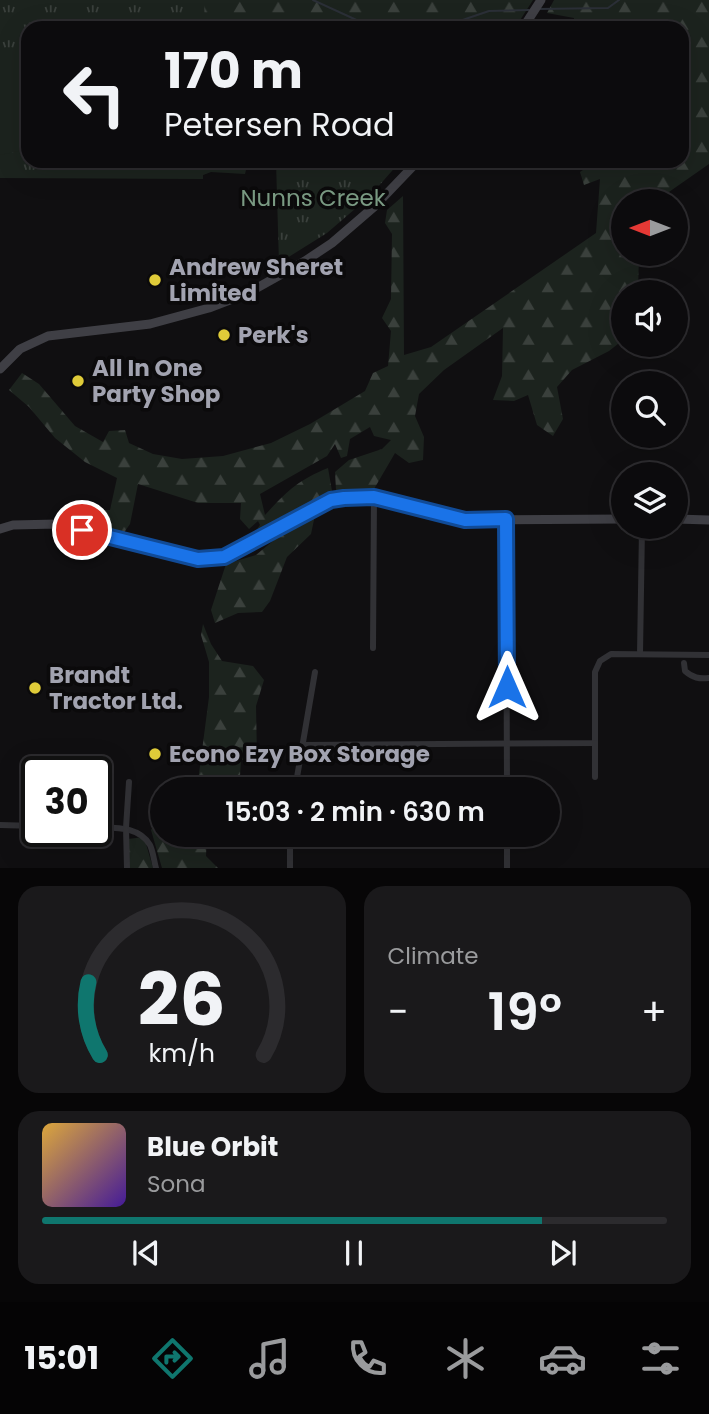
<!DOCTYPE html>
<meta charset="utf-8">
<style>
:root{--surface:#0c0b0d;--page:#1a191b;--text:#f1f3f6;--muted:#9a9b9d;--line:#2c2b2e;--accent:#0f766e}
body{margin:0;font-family:Poppins,sans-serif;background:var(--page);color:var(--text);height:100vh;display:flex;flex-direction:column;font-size:26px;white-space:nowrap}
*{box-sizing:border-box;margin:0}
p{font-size:23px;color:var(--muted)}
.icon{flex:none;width:38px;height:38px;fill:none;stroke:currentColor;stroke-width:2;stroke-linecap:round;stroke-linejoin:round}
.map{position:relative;height:868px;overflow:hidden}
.sheet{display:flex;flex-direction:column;gap:18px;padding:18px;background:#070607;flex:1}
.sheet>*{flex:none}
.guide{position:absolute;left:21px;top:21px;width:668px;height:147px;border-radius:21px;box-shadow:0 7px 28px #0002,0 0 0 2px var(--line);background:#0c0b0d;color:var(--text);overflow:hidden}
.needle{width:46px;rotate:270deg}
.controls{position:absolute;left:611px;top:189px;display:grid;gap:14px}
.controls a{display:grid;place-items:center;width:77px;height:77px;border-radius:50%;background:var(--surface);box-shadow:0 7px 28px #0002,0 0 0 2px var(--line);font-size:35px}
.speed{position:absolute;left:21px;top:756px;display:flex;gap:14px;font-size:35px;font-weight:700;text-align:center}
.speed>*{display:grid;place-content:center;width:91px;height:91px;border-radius:50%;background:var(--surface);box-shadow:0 7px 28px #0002,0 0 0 2px var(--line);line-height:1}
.speed .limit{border:4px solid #111;border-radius:10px;background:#fff;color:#111}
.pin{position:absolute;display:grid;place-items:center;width:60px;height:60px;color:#fff;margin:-30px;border:4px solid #fff;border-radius:50%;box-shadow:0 2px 7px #0007}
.me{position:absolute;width:77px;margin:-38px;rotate:0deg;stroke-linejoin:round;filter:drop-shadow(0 0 5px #0008)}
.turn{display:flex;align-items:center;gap:24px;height:147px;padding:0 28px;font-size:32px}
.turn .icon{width:91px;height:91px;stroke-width:2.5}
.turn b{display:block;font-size:49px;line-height:60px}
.big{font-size:52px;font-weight:600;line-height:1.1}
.sheet .card{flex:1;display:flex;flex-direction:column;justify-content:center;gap:10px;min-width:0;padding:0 24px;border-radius:21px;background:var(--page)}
.sheet .dial{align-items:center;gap:0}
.dial svg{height:182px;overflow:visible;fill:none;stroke:var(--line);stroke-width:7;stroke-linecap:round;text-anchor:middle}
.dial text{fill:var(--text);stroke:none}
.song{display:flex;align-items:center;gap:21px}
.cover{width:84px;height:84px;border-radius:10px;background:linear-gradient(135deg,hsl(40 70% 55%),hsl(260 70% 35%))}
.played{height:7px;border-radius:4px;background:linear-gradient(90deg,var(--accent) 80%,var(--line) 80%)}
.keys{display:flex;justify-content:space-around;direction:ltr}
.heat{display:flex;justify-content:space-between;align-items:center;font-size:38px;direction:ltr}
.sheet .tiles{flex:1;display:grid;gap:18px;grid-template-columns:1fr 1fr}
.card:last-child{grid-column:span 2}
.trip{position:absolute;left:150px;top:777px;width:410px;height:70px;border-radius:35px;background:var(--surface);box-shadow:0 7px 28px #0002,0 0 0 2px var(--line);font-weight:600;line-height:70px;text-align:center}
.tab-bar{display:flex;height:112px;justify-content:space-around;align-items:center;background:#050405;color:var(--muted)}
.tab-bar .icon{width:49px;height:49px}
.tab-bar .on{color:var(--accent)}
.tab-bar b{font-size:32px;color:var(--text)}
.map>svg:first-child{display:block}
.forest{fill:url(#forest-firs)}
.park{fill:url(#park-tufts)}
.garden{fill:#1c231e}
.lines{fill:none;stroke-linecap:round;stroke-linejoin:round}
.stream{stroke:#2b2f37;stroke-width:2}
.street{stroke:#313135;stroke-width:6}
.secondary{stroke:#3f3f45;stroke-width:9}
.route-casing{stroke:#114b97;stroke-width:18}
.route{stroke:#1a73e8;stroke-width:12}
.poi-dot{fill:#dfcb39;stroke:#0b0a0b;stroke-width:2.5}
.labels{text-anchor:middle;stroke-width:7;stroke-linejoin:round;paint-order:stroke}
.park-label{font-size:23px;fill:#7a9a83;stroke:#0b0a0b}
.poi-label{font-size:23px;font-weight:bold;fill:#a2a3b0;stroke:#0b0a0b;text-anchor:start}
</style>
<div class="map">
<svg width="709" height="868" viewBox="0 0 709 868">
<defs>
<pattern id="forest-firs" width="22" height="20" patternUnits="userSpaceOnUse" patternTransform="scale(1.75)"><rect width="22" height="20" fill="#1c231e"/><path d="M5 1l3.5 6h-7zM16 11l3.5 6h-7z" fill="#3a403c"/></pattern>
<pattern id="park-tufts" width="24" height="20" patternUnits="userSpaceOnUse" patternTransform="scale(1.75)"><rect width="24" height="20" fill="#1c231e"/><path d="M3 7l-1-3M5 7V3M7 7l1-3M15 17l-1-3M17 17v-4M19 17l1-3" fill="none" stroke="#3a403c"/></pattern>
</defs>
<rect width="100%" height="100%" fill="#100f11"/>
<g class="forest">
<path d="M0 0H533L515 28H96Z"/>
<path d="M554 0H709V164L656 201H623V254H639L638 292H623V340L609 351 572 370 557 387 563 419 553 436 537 425 528 395 514 401 493 400 502 376 503 328 444 370 419 394 415 416 424 437 423 460 409 463 395 453 374 489 336 490 335 472 349 460 382 449 391 440 374 436 370 427 350 439 347 456 341 458 335 444 327 456 260 494 265 515C286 492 298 480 328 468L332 491 313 501 250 539 260 525 258 521 249 529 240 519 241 503H198L138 484 130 524 123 534 69 521 72 510H110L117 478 85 462 55 438 29 407 9 390 22 373 39 384 75 426 103 442 109 431 125 430 129 443 153 454 182 459 223 456 271 443 310 424 365 391 373 373 388 366 391 331 382 318 391 299 392 234 385 223 387 210 403 196 404 355 431 347 596 233 600 179 584 185 580 172 596 161H682V28H574V18L547 13Z"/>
<path d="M116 161H248L245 174 211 172 198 177Z"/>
<path d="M315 515 311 534 287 557 270 601 262 612 238 613 215 623 211 610 226 564 256 555 285 531Z"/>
<path d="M203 624 211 644 222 661 253 666 264 680 256 706 257 759 241 760 240 776 256 779 262 789H197L209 697V662L201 635Z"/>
<path d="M163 820V835H207L206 856 218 868H162L151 830 156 822Z"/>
<path d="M144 837 153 868H126L128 839Z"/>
</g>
<g class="park">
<path d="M0 0H204L205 28H28V161H203V179L0 178Z"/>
<path d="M276 161H398V164L370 196 327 233 279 263Z"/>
</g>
<path class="garden" d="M0 49H28V149L0 155Z"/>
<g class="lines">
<g class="stream">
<path d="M313 0 374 28"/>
<path d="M538 9 608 8 619 0"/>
<path d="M439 28 489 11 529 10"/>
</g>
<g class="street">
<path d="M506 519 507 789"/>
<path d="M373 648 374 497"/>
<path d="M640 654 642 527"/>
<path d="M684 663 685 671C693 678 699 679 709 678"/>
<path d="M302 745 595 743V672L600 661 611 654 709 655"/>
<path d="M595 777V743"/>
<path d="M295 789 315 672"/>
<path d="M0 825 37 826"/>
<path d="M96 827C115 828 139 826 150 845 153 851 154 861 156 868"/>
<path d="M127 868 126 828 129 782"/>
<path d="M290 868V835"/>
<path d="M507 868V835"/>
</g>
<g class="secondary">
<path d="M523 28 541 0"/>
<path d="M0 369 20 349 48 336 150 324 209 308 248 293 305 261 332 243 375 206 418 161"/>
<path d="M676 519 709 520"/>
<path d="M0 529 13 525 57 524 198 559 224 557 331 500 344 498 374 497 465 520 623 519"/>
</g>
</g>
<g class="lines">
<g class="route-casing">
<path id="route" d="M82 530 198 559 224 557 331 500 344 498 374 497 465 520 506 519 507 687"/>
</g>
<use href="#route" class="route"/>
</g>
<g class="poi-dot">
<circle cx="155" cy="280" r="7"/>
<circle cx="224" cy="335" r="7"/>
<circle cx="78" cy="381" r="7"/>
<circle cx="35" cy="688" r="7"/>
<circle cx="155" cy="754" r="7"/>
</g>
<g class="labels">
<g class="park-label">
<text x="313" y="206">Nunns Creek</text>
</g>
<g class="poi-label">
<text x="169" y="275">Andrew Sheret<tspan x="169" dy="26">Limited</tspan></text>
<text x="238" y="343">Perk's</text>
<text x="92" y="376">All In One<tspan x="92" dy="26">Party Shop</tspan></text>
<text x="49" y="683">Brandt<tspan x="49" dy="26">Tractor Ltd.</tspan></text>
<text x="169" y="762">Econo Ezy Box Storage</text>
</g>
</g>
</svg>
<div class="controls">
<a><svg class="needle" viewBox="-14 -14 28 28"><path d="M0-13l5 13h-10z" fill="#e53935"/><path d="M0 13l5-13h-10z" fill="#9a9b9d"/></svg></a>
<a><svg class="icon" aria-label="sound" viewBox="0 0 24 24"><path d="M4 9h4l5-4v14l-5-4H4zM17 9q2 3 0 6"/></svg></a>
<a><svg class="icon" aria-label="search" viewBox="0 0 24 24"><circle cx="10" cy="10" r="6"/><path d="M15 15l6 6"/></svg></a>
<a><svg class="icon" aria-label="layers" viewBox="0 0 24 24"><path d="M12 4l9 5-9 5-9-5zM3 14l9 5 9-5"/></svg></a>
</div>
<div class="speed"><div class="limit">30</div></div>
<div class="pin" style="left:82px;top:530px;background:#d93025"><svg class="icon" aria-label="arrive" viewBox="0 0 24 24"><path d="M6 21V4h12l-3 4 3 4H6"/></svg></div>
<svg class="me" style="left:507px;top:687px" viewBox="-20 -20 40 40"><path d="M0-17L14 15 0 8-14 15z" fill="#1a73e8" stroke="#fff" stroke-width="4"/></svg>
<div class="trip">15:03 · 2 min · 630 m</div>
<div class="guide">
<div class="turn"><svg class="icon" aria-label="left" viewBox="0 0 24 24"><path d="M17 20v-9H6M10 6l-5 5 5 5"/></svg><div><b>170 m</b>Petersen Road</div></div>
</div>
</div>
<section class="sheet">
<div class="tiles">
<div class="card dial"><svg viewBox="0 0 100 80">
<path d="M14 69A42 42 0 1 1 86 69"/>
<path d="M14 69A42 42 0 0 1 9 37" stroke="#0f766e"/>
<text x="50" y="56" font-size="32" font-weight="700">26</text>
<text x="50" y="72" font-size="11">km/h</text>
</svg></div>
<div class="card"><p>Climate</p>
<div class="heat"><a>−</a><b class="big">19°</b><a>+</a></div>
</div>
<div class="card">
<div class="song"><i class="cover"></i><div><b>Blue Orbit</b><p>Sona</p></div></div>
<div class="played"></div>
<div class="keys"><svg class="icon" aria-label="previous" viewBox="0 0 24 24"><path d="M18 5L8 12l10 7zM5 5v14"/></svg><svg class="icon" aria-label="pause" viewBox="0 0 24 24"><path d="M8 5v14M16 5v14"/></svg><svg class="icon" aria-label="next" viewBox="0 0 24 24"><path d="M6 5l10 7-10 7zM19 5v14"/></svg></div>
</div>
</div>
</section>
<nav class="tab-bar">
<b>15:01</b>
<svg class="icon on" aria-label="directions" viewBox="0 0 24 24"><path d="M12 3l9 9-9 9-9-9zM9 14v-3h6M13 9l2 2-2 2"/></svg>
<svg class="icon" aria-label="music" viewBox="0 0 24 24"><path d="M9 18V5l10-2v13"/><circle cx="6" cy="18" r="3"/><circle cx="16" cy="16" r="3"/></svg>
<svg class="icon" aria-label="phone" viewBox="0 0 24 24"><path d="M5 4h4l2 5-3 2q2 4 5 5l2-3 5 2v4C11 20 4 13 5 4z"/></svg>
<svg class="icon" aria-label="climate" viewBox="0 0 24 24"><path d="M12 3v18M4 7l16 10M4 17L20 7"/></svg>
<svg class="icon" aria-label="car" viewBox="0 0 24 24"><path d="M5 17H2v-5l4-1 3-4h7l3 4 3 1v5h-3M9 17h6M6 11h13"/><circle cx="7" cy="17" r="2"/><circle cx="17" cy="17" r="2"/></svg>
<svg class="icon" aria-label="filters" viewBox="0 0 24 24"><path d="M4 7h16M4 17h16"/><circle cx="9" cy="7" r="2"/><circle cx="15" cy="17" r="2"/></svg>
</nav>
